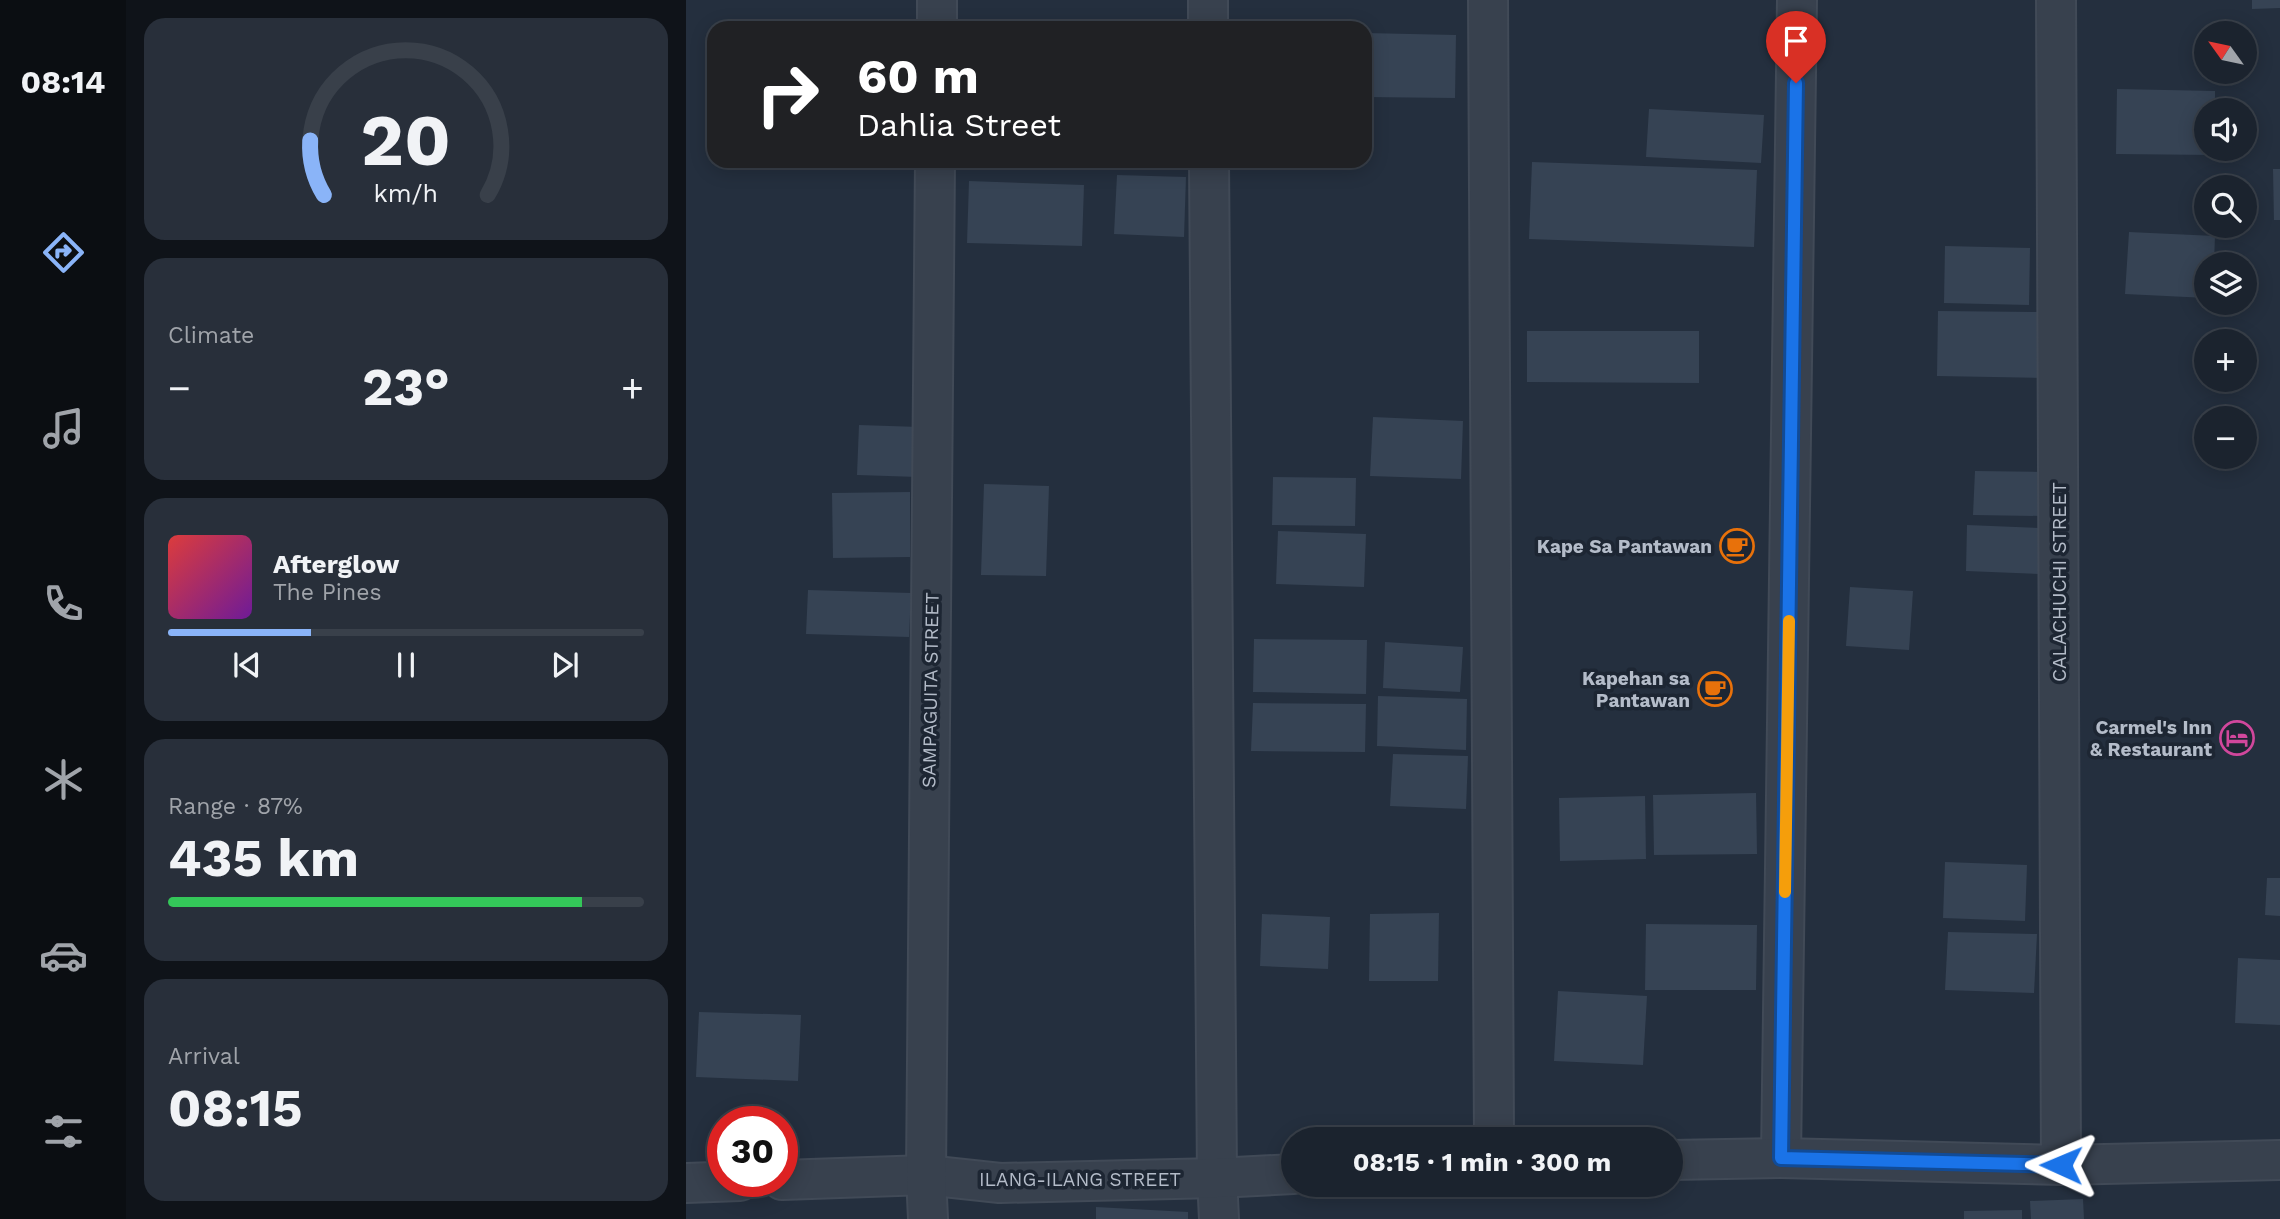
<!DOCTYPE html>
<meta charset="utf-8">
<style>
:root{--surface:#1b232e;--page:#282f3a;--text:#f1f3f6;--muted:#a0a4aa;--line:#39404a;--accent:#8ab4f8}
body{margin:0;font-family:"Work Sans",sans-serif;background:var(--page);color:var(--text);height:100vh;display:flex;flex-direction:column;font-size:26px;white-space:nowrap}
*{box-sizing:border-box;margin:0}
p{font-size:23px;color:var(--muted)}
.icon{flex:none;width:38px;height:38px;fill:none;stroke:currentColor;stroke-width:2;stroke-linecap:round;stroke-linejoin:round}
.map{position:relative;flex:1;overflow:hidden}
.panel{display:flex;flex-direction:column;gap:18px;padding:18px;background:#0f1319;width:560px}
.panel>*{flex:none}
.hud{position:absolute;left:21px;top:21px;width:665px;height:147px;border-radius:21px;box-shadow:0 4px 18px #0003,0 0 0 2px var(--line);background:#202124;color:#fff;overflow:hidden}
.needle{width:46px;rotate:303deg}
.controls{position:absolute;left:1508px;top:21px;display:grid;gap:14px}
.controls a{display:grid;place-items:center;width:63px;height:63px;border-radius:50%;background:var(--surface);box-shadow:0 4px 18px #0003,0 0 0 2px var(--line);font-size:35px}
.speed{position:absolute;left:21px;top:1106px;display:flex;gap:14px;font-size:35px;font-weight:700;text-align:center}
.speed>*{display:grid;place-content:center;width:91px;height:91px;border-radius:50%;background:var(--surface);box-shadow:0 4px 18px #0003,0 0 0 2px var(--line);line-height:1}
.speed .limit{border:10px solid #d22;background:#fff;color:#111}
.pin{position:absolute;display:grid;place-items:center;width:60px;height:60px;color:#fff;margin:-72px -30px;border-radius:50% 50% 50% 0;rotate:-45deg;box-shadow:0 0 7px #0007}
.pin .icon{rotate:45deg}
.me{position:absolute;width:77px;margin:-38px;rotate:271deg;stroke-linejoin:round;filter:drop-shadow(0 0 5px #0008)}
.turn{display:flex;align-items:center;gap:24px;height:147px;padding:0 35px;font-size:32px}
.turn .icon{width:91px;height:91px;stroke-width:2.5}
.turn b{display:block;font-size:49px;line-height:60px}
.big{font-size:52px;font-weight:700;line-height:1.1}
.panel .card{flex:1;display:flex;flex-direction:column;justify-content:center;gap:10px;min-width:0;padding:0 24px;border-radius:21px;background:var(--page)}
.panel .dial{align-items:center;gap:0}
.dial svg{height:182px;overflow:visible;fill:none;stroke:var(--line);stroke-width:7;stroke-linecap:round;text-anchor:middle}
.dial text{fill:var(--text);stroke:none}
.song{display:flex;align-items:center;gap:21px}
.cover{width:84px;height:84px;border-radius:10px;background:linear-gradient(135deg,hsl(0 70% 55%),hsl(280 70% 35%))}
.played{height:7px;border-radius:4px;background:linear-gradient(90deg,var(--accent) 30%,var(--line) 30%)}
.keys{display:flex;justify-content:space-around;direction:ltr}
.heat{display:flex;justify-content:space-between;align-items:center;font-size:38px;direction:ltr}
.charge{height:10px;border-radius:5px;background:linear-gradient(90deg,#34c759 87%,var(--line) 0)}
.trip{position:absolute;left:595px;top:1127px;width:402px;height:70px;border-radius:35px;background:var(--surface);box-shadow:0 4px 18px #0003,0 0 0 2px var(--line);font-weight:700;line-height:70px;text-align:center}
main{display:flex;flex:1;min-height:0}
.tabs{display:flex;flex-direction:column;width:126px;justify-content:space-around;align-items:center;background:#0b0e12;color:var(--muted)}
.tabs .icon{width:49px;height:49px}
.tabs .active{color:var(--accent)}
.tabs b{font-size:32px;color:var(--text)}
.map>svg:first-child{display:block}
.building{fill:#364354}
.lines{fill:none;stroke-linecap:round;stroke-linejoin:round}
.minor-casing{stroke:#414a57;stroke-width:42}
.minor{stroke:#38414e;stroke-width:38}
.route-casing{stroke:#114b97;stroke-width:18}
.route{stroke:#1a73e8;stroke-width:12}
.slow{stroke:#f59e0b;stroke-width:12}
.labels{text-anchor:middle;stroke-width:7;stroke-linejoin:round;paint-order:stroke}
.poi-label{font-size:19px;font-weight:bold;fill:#b4bcc9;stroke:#1d2633;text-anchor:end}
.street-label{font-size:19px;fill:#b4bcc9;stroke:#1d2633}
</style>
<main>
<nav class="tabs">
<b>08:14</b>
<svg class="icon active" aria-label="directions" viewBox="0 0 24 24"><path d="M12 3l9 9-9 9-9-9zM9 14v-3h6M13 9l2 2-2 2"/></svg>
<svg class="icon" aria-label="music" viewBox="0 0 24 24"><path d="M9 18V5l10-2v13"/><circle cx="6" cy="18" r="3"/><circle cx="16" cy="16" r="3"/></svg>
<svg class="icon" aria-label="phone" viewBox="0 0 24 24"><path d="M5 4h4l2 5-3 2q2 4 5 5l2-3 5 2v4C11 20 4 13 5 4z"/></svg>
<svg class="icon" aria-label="climate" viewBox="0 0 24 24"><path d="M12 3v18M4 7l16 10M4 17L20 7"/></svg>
<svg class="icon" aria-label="car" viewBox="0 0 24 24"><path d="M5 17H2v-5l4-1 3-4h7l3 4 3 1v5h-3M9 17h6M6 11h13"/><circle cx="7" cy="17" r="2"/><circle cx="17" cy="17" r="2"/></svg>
<svg class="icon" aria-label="filters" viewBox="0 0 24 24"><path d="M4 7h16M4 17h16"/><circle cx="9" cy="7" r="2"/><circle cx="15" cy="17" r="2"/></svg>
</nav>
<section class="panel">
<div class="card dial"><svg viewBox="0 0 100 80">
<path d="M14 69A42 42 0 1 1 86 69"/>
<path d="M14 69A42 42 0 0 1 8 45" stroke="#8ab4f8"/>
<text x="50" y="56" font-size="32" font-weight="700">20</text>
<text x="50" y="72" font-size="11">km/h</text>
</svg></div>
<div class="card"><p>Climate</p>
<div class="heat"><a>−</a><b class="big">23°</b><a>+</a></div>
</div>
<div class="card">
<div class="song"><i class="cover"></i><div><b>Afterglow</b><p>The Pines</p></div></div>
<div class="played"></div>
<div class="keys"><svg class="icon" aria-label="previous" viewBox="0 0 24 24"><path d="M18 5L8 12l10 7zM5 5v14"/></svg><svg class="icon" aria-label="pause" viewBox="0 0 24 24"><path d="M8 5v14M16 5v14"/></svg><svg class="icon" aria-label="next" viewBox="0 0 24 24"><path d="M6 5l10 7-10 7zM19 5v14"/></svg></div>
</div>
<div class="card"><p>Range · 87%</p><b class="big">435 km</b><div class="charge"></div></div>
<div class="card"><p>Arrival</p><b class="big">08:15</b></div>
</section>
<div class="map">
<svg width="1594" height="1219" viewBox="0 0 1594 1219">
<rect width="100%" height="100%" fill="#242f3e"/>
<g class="building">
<path d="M1566 0H1594V8L1566 9Z"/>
<path d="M679 33 770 35 769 98 679 97Z"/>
<path d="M1431 89 1529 91V110H1521V149H1528V155L1430 154Z"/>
<path d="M963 109 1078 115 1075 163 960 157Z"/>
<path d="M846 162 1071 170 1068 247 843 239Z"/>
<path d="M1587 169H1594V220H1588Z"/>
<path d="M431 175 500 177 498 237 428 234Z"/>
<path d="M283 181 398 185 396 246 281 243Z"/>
<path d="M1443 232 1529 236 1528 264H1521V298L1439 294Z"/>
<path d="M1259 246 1344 248 1343 305 1258 303Z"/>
<path d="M1252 311 1359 312 1357 378 1251 376Z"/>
<path d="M841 331H1013V383L841 382Z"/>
<path d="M687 417 777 421 775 479 684 476Z"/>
<path d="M173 425 234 427 232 477 171 475Z"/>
<path d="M1289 471 1357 472 1356 516 1287 515Z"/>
<path d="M587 477 670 478 669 526 586 525Z"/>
<path d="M298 484 363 486 360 576 295 575Z"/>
<path d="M224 492V557L147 558 146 493Z"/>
<path d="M1281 525 1355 528 1354 574 1280 571Z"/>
<path d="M592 531 680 534 678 587 590 584Z"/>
<path d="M1164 587 1227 591 1223 650 1160 646Z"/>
<path d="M122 590 225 593 223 637 120 634Z"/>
<path d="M568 639 681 640 680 694 567 692Z"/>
<path d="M699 642 777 647 774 692 697 688Z"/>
<path d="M692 696 781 699 780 750 691 746Z"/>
<path d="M567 703 680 704 679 752 565 751Z"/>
<path d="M707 754 782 756 780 809 704 806Z"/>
<path d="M1070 793 1071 854 968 855 967 795Z"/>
<path d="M959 796 960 859 874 861 873 798Z"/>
<path d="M1259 862 1341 865 1339 921 1257 918Z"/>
<path d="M1581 878H1594V916L1579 915Z"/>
<path d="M753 913 752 981H683L684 914Z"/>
<path d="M576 914 644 917 642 969 574 966Z"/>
<path d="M960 924 1071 925 1070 990H959Z"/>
<path d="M1262 932 1351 934 1348 993 1259 990Z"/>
<path d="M1552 958 1594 960V1025L1549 1023Z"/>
<path d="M872 991 961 996 957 1065 868 1061Z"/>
<path d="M13 1012 115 1015 112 1081 10 1077Z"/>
<path d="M1397 1199 1398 1219H1345L1344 1201Z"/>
<path d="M410 1207 502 1212V1219H410Z"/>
<path d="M1336 1210V1219H1278V1211Z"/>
</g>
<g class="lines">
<g class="minor-casing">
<g id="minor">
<path d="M522 0V28"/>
<path d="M802 0 808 1139"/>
<path d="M1370 0 1375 1165"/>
<path d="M251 28V0"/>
<path d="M523 161 531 1178 533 1219"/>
<path d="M1095 1158 1111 0"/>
<path d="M985 1160 1095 1158 1375 1165 1594 1160"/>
<path d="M96 1180 240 1175 314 1183 531 1178 607 1174"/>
<path d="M0 1183 54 1181"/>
<path d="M242 1219 240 1175 249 161"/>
</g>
</g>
<use href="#minor" class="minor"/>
</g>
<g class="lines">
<g class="route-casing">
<path id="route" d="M1110 83 1095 1158 1375 1165"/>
</g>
<use href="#route" class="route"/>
<path class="slow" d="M1099 892 1103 621"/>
</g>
<defs>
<g id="cafe-ring" transform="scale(1.75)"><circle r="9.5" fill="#1d2633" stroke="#e8710a" stroke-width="1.5"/><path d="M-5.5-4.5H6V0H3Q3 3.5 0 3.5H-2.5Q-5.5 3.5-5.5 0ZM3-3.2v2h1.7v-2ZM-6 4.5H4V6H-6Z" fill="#e8710a"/></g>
<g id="hotel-ring" transform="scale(1.75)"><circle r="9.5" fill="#1d2633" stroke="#d1479c" stroke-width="1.5"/><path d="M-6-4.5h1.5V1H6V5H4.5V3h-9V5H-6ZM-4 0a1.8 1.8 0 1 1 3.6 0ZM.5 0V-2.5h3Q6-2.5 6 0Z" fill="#d1479c"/></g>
</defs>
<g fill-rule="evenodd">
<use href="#cafe-ring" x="1051" y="546"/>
<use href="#cafe-ring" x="1029" y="689"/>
<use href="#hotel-ring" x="1551" y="738"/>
</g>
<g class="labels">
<g class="poi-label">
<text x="1026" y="553">Kape Sa Pantawan</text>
<text x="1004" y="685">Kapehan sa<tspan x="1004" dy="22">Pantawan</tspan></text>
<text x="1526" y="734">Carmel's Inn<tspan x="1526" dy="22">&amp; Restaurant</tspan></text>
</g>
<g class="street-label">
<text transform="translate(1373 582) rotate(-90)" y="7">CALACHUCHI STREET</text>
<text transform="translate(244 690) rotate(-89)" y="7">SAMPAGUITA STREET</text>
<text x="394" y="1186">ILANG-ILANG STREET</text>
</g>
</g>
</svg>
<div class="controls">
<a><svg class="needle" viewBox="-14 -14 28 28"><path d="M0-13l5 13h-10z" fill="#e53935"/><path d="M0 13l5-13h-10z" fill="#a0a4aa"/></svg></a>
<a><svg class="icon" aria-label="sound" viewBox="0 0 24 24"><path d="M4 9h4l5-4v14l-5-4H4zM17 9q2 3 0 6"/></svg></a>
<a><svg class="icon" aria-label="search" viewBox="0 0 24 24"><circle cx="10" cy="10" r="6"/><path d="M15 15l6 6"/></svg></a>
<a><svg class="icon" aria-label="layers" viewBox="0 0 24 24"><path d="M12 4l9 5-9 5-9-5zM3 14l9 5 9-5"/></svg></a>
<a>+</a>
<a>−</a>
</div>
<div class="speed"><div class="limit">30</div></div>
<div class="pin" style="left:1110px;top:83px;background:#d93025"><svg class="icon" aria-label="arrive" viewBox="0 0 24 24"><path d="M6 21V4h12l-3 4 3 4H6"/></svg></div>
<svg class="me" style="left:1375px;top:1165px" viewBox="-20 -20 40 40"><path d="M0-17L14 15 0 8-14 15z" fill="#1a73e8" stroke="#fff" stroke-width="4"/></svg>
<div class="trip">08:15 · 1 min · 300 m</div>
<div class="hud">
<div class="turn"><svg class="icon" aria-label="right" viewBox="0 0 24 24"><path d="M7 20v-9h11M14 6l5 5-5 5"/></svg><div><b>60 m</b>Dahlia Street</div></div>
</div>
</div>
</main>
